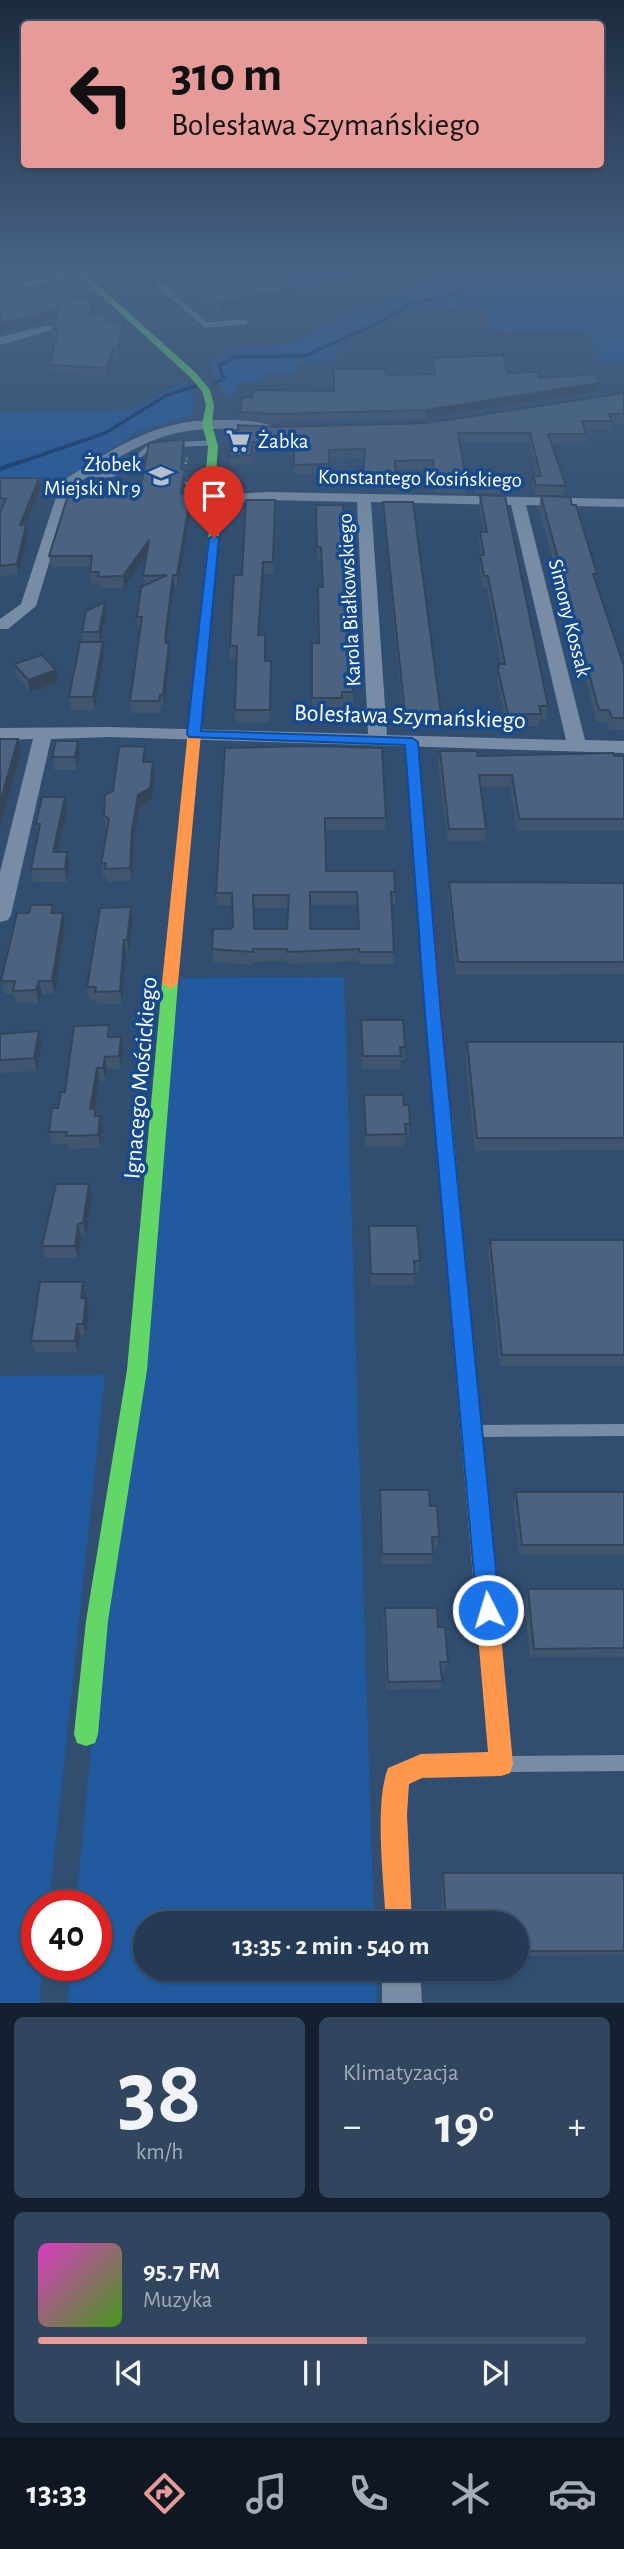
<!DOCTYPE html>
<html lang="pl">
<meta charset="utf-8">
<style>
:root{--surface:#253a55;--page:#31455f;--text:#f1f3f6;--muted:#a3adb9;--line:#42546c;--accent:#e69b98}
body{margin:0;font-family:"Alegreya Sans",sans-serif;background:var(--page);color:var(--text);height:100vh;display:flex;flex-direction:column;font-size:26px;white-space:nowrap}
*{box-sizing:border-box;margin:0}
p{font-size:23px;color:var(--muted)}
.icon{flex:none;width:38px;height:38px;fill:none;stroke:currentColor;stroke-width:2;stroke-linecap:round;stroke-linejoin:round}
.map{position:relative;height:2003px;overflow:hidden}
.drawer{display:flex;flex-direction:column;gap:14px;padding:14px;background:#14202f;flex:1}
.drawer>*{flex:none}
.top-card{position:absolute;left:21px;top:21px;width:583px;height:147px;border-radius:7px;box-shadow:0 2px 5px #0004,0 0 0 2px var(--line);background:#e69b98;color:#111;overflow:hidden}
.speed{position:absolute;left:21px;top:1890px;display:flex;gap:14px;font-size:35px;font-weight:700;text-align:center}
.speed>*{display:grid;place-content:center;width:91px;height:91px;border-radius:50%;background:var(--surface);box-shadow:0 2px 5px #0004,0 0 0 2px var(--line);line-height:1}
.speed .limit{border:10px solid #d22;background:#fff;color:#111}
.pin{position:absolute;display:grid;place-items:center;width:60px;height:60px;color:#fff;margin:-72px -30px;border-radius:50% 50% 50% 0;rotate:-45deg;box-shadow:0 0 7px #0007}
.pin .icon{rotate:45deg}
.me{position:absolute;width:77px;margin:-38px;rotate:355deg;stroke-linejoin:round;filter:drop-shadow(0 0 5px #0008)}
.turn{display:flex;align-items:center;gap:24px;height:147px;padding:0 35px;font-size:32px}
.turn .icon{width:91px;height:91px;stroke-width:2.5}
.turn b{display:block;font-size:49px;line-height:60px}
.big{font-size:52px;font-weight:700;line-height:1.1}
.drawer .widget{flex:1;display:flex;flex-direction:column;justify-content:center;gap:10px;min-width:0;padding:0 24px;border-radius:10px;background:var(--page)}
.drawer .dial{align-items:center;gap:0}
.dial b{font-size:91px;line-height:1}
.song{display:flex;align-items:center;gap:21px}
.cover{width:84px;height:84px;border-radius:10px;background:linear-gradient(135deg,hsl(310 70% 55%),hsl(100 70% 35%))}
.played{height:7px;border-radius:4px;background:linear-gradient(90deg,var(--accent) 60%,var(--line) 60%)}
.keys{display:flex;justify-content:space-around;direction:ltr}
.heat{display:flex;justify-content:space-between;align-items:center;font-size:38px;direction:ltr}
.drawer .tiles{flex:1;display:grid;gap:14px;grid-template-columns:1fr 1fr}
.widget:last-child{grid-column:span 2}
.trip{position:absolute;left:133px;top:1911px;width:396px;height:70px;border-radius:35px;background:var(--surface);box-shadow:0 2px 5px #0004,0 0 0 2px var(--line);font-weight:700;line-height:70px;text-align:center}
.tab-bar{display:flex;height:112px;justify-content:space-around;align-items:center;background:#0f1722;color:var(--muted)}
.tab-bar .icon{width:49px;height:49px}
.tab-bar .on{color:var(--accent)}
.tab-bar b{font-size:32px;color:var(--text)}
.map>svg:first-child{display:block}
.green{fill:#215a9e}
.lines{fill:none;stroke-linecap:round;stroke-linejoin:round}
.stream-far1{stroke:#11376a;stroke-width:3.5}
.stream{stroke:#11376a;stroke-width:4.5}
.path-far1{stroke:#788da5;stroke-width:2;stroke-dasharray:2 2.5;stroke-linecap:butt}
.path{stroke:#788da5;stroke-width:2.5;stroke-dasharray:2.5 3.5;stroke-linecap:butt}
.lane-far3{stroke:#788da5;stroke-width:5}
.lane-far2{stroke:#788da5;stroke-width:7}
.lane-far1{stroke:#788da5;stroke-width:12}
.lane{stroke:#788da5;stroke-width:16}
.street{fill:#788da5;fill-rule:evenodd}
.fast{fill:#63d668;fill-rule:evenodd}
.slow{fill:#ff974d;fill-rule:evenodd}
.jam{fill:#b3261e;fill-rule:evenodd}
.wall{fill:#40556e;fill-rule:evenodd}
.shaded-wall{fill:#34455a}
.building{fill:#4b6380;stroke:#34455a;stroke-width:2;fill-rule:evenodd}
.route{fill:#1a73e8;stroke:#114b97;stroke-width:2}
.labels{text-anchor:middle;stroke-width:7;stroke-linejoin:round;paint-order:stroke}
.far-poi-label{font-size:21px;fill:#fff;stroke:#164a8c;text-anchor:start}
.far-street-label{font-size:21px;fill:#fff;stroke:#164a8c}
.street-label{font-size:24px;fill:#fff;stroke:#164a8c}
</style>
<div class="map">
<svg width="624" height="2003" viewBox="0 0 624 2003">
<rect width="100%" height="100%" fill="#314e71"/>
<g class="green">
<path d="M274 270H379L384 273 299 288Z"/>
<path d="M408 270H624V362H599L588 331H491L486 307 431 308 429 304C398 313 360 326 334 344L341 352 328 361 298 363 296 373H264L261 382H238L236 394 224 395 219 380 210 368 213 359 236 355 229 350 288 344 430 279Z"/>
<path d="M184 382 195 396 192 415 136 432 65 479 0 478V413L133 410Z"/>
<path d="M344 977 374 1923H145V1969H376L377 2003H67L71 1965H96V1906H76L98 1675 180 978Z"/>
<path d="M105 1375 49 1906H37V1965H43L39 2003H0V1376Z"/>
</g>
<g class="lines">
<g class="stream-far1">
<path d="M214 383 224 379 219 366 234 357 305 356 378 323 413 303 453 295 495 270"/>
<path d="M15 464 105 433 167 395 196 386"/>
</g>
<path class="stream" d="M0 469 20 462"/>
<g class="path-far1">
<path d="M451 270 446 288 451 307"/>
<path d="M116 283 143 279"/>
<path d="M146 289 141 291 148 292"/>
<path d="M186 464 187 456"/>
</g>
<g class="path">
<path d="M184 476 186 462"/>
<path d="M182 494 185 493 187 478"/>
</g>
<g class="lane-far3">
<path d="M158 284 206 325 245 322"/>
<path d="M130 464 147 449 159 445 212 443"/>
</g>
<path class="lane-far2" d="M85 473 111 474 132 462"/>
<path class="lane-far1" d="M480 1431 624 1430"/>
<path class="lane" d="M511 1764 624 1763"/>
<g class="street">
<path d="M76 270 84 273 0 295V289Z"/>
<path d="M48 325 54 328 52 330 0 345V337Z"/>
<path d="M195 421C214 420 262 417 277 429L270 433C176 420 149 437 72 487L36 606 8 629H0V619L21 604 61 482C104 454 142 428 195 421Z"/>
<path d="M270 492 624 499V507L526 505 585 740 624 741V753L109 737 51 739 11 915 8 920 0 922V872L33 739 0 740V728L109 727 368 734 357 502 270 500 215 503 208 499 215 495ZM371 502 511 505 566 740 387 735Z"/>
<path d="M382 1969H420L422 2003H382Z"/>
</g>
<g class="fast">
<path d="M73 270H81L196 373 210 390 214 405 212 425 218 446 215 486 221 512 210 616 200 614 211 512 205 486 208 446 202 425 206 405 202 391 190 377Z"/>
<path d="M170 977 178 983 147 1370 108 1621 98 1734 95 1743 86 1746 77 1743 74 1734 86 1621 127 1370 162 983Z"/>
<path d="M443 1110 449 1112 452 1117 486 1472 482 1479 475 1482 468 1479 464 1472 434 1117 437 1112Z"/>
</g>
<g class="slow">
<path d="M206 611 212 614 178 983 170 989 162 983 200 614Z"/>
<path d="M475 1462 482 1465 486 1472 513 1764 510 1773 501 1776 422 1778 409 1784 407 1814 412 1923H386C384 1883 374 1804 388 1768L421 1754 488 1752 464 1472 468 1465Z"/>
</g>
<path class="jam" d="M412 738 418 742 452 1117 449 1122 443 1124 437 1122 434 1117 406 742Z"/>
</g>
<g class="wall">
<path d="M160 270H266L292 303 221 316Z"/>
<path d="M75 286 76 294 75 299 94 306 92 314 107 322H123L124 329 119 358H113L108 376 51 373 50 365 56 337H54L53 329 56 317Z"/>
<path d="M433 358 508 373 540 378 598 391 426 418 276 422 240 420V412L252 398 334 391 386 375 433 374Z"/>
<path d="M624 393V423H612L611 430H585L586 434 585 443H551L566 486 564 495H535L532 485 533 476H537L529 442H459L467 484 466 493H435L432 469 396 470V489L362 488 364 458 329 459 328 473 294 474V451H252L251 464 229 465V456L276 427 427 423Z"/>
<path d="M184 449 183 469 185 479 184 493H191L192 504 178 586H174L167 643H169L170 655 164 706H161V713H131L130 701 140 628H138L137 617 144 585 143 576 146 556 124 588H100L99 583H91L90 572 91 567H51L49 556 100 495 141 486Z"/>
<path d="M476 475 502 483 500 494 476 493 475 486Z"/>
<path d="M0 478H39L41 487 26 525 28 535 18 575 1 576 0 579V513L2 508H0Z"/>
<path d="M480 495 548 706 546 719H540L539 726H507L497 682 499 664H501L487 588H483L479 567 481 555 479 543 480 532H484L479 507Z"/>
<path d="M541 496 597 574 596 582 624 666V730H609L607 722H597L539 508Z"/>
<path d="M383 502 441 714 440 727H404L383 513Z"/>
<path d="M316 505 353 692V705H342V710H312V643H319L322 587 321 559H317Z"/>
<path d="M275 511 274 574H264L259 635 265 661H271L270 722 235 723V710L237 658 230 659V646Z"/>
<path d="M106 615 101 642 104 654 95 710H71L69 697 83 642 82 632Z"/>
<path d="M14 664 58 682 30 692 16 677Z"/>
<path d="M78 741 80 753 77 770H54L52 757Z"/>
<path d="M225 748 386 818 385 830H325L326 871 395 892V904H392L394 952V964H359V961L287 964V961L253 962V965L213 962 212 949 233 927V905H217L216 893ZM310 905H357L358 929H310ZM253 908H288L287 929H254Z"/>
<path d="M440 751 477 756H624V831H517L510 787H480L486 829 485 841H448L438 764Z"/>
<path d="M146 760V762H153L155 774 152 800 139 808 134 842 132 881 107 882 106 876H103L101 864 107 829 106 828 104 815 113 791Z"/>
<path d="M67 810 58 852 69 864 67 882H33L31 869 38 835 36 824Z"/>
<path d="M449 882 624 883V974L456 975 448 894Z"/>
<path d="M131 907 133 920 129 953H126L122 1004 97 1005 96 999 89 1000 87 987Z"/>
<path d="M54 913H63L65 926 55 994H42L39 1003H16L13 994H5L1 981Z"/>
<path d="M361 1020 405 1047 404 1060H401L400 1069H362Z"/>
<path d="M109 1025 111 1037H121L123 1049 121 1069H107L106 1081H99L95 1109 97 1116H100L102 1128 101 1148 69 1149 68 1144H52L49 1132 65 1092Z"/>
<path d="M39 1031 42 1044 37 1071 0 1073V1036Z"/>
<path d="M467 1042H624V1150L475 1151 465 1055Z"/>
<path d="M364 1095 404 1105 410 1124 409 1137H406L405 1147H365Z"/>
<path d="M89 1184 92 1196 86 1235 81 1236 78 1258H45L42 1246Z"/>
<path d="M369 1226 420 1261 419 1273H415L414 1285H371L369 1238Z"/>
<path d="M490 1240H624V1366H500L488 1252Z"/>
<path d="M83 1282 86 1294 85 1298 89 1309 86 1335H80L78 1352H35L31 1341Z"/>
<path d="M380 1490 430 1506 439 1537 437 1547H433V1554L431 1564H381L379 1500Z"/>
<path d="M516 1492H624V1555H519L513 1502Z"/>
<path d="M528 1589H624V1657H530L524 1598Z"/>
<path d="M385 1608 448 1662 445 1670 441 1671 442 1681 440 1689 386 1690 383 1617Z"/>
<path d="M443 1873H624V1955L516 1956V1923H443L441 1879Z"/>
</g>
<g class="shaded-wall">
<path d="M292 289V303L221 316 220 302Z"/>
<path d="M94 299V306L90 322 89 315Z"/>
<path d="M58 309 59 316 0 332V324Z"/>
<path d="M123 322 124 329 119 358 118 350Z"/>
<path d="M112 350 113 358 108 376 107 368Z"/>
<path d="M599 383 598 391 426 418V410Z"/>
<path d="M184 439V449L182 479 181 469Z"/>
<path d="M185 469V479L182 504 181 493Z"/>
<path d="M39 478 41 487 22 535 20 525Z"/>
<path d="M191 493 192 504 178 586 177 575Z"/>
<path d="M26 525 28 535 18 575 17 564Z"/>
<path d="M149 540 150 551 124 588 123 576Z"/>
<path d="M263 562 264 574 258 647V635Z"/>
<path d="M173 575 174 586 166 649 165 638Z"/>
<path d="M105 602 106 615 100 644 99 632Z"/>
<path d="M103 642 104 654 95 710 93 697Z"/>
<path d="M169 643 170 655 164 706 163 695Z"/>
<path d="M56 670 58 682 30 692 28 680Z"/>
<path d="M18 739 21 752 0 826V803Z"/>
<path d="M78 741 80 753 77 770 75 757Z"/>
<path d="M153 762 155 774 152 800 139 808 134 842 132 881 130 868 132 829 138 795Z"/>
<path d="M65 797 67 810 55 865 53 852Z"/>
<path d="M67 852 69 864 67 882 65 869Z"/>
<path d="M131 907 133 920 129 953 127 940Z"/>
<path d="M63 913 65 926 55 994 52 981Z"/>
<path d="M124 940 126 953 122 1004 120 991Z"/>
<path d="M39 981 42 994 39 1003 36 990Z"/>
<path d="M39 1031 42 1044 37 1071 34 1058Z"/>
<path d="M121 1037 123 1049 121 1069 119 1056Z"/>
<path d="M105 1057 107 1069 106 1081 103 1068Z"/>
<path d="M97 1068 99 1081 93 1121 90 1109Z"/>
<path d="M100 1116 102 1128 101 1148 98 1135Z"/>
<path d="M89 1184 92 1196 86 1235 83 1223Z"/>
<path d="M78 1224 81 1236 78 1258 75 1246Z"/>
<path d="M83 1282 86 1294 84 1309 81 1298Z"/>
<path d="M86 1298 89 1309 86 1335 83 1324Z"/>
<path d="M77 1324 80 1335 78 1352 75 1341Z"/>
</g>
<g class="building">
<path d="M177 270H266L292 289 220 302Z"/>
<path d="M75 286 73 299H94L89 315 103 313 107 322H123L118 350H112L107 368 50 365 58 329H53L58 309 0 324V288Z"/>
<path d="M503 355 508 373 538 372 540 378 596 374 599 383 426 410 276 414 240 412 242 397 252 398 253 390 334 391V369H385L386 375 435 374 433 358Z"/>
<path d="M624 393V414H609L612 421H582L586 434H548L566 486 536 485 533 476H541L530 433H458L467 484 435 483 433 460 395 461 396 480 363 479 365 449 329 450V464L294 465V441L252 442 251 455 229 456 231 432 238 430V425L276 427 427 423Z"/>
<path d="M184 439 181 469H185L181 493H191L177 575H173L165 638 166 643H169L163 695H160L159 701H130L142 617H137L141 587 167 575 143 576 149 540 123 576 98 577 99 572H90L92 556H49L68 495H100L102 486H141L149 443Z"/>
<path d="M500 474 502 483 478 482 476 475Z"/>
<path d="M0 478H39L20 525H26L17 564 0 566V513L6 499 0 498Z"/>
<path d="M480 495 505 496 548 706H539L541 714H508L498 670 499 664H505L488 576H484L480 555H484L480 532H487Z"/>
<path d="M541 496 570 497 572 505H576L597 574H593L624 666V718H612L609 710H599Z"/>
<path d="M246 500H275L273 562H263L258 635H265V661H271L270 710H235L237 646H230L234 575H242Z"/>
<path d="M383 502H413L441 714 405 715Z"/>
<path d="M316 505H343L353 692H342V698H312V643H319L318 587H323L321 547H317Z"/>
<path d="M105 602 99 632H82L86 611Z"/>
<path d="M80 642H103L93 697H69Z"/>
<path d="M42 655 56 670 28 680 14 664Z"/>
<path d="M0 739H18L0 803Z"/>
<path d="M56 741H78L75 757H52Z"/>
<path d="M128 746 145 747 143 762H153L150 788 138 795 132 829 130 868 105 869 106 863 101 864 109 819 104 815 105 795 113 791 119 747Z"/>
<path d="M308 746 382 748 386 818H325L326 871H394L395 892H391L394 952H359V949L287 952V949H253V952L212 949 213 929H230L233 927 232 893H216L225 748ZM310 892H357L359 929H310ZM253 895H289L287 929H254Z"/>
<path d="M440 751H477V756L613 753 614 756H624V819H519L512 775H479L486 829H449Z"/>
<path d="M42 797H65L53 852H67L65 869H31L40 824H36Z"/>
<path d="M449 882 624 883V962H458Z"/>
<path d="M31 905H53L51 913H63L52 981H39L36 990 13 991 15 981H1L17 913H29Z"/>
<path d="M131 907 127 940H124L120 991 95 992 96 987H87L100 908Z"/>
<path d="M361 1020H403L405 1047H400L401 1056H363Z"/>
<path d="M109 1025 108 1037H121L119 1056 105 1057 103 1068H97L90 1109H95V1116H100L98 1135 66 1136 67 1132H49L52 1108H58L61 1092H65L74 1026Z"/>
<path d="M39 1031 34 1058 0 1060V1034Z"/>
<path d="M467 1042H624V1138H477Z"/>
<path d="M364 1095H403L404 1105H409L410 1124H405L406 1134 366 1135Z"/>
<path d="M56 1184H89L83 1223 78 1224 75 1246H42Z"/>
<path d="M369 1226H417L420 1261H414L415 1274H371Z"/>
<path d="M490 1240H624V1355H502Z"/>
<path d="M40 1282H83L81 1298H86L83 1324H77L75 1341H31Z"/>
<path d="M380 1490H429L430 1506H437L439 1537H432L433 1554H382Z"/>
<path d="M516 1492H624V1545H522Z"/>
<path d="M528 1589H624V1648L534 1649Z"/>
<path d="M385 1608H437L438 1627H445L448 1662H440L442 1681 388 1682Z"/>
<path d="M443 1873H624V1951H516V1923H446Z"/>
</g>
<linearGradient id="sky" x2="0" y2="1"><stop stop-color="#1b2b3e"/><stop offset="0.49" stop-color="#486386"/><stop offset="1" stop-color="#486386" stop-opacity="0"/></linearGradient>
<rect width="624" height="551" fill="url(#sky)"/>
<path class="route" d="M214 535 219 538 201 731 412 738 418 742 441 1015 500 1610 496 1618 488 1622 480 1618 477 1610 425 1015 405 745 189 737 187 734 209 538Z"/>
<defs>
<g id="supermarket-bare" transform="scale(1.89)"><path d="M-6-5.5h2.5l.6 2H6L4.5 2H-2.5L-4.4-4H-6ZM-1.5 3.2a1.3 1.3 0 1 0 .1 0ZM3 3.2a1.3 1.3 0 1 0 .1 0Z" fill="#b7c1cd" stroke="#164a8c" stroke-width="2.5" paint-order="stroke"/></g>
<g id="school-bare" transform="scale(1.89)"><path d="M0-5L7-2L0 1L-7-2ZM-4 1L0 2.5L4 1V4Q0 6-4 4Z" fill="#b7c1cd" stroke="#164a8c" stroke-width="2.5" paint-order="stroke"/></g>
</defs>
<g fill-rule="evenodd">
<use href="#supermarket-bare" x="238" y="441"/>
<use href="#school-bare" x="161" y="476"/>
</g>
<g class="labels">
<g class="far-poi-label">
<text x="258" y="448">Żabka</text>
<text x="141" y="471" text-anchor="end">Żłobek<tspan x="141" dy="24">Miejski Nr 9</tspan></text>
</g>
<g class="far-street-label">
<text transform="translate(420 478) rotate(1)" y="7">Konstantego Kosińskiego</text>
<text transform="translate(349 600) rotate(-93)" y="7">Karola Białkowskiego</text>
<text transform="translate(570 618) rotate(76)" y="7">Simony Kossak</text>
</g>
<g class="street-label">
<text transform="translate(410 716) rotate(2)" y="8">Bolesława Szymańskiego</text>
<text transform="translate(140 1078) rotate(-85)" y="8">Ignacego Mościckiego</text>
</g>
</g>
</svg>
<div class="speed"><div class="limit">40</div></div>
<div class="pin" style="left:214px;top:538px;background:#d93025"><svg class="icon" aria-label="arrive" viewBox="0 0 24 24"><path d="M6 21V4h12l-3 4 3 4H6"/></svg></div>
<svg class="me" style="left:488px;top:1610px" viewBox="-20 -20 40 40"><circle r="17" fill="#1a73e8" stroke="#fff" stroke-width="3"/><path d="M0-11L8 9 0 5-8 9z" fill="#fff"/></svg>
<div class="trip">13:35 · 2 min · 540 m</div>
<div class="top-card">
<div class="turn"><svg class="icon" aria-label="left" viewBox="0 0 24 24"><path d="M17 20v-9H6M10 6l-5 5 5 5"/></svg><div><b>310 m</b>Bolesława Szymańskiego</div></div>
</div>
</div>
<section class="drawer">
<div class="tiles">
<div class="widget dial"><b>38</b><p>km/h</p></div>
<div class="widget"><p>Klimatyzacja</p>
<div class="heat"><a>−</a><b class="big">19°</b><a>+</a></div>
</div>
<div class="widget">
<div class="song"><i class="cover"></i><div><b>95.7 FM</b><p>Muzyka</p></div></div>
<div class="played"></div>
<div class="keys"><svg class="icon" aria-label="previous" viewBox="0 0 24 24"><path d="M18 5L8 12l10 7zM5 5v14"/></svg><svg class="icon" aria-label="pause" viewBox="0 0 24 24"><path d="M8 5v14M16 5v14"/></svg><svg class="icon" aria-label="next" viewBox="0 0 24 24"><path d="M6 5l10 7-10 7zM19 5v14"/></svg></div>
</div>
</div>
</section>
<nav class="tab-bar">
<b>13:33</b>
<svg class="icon on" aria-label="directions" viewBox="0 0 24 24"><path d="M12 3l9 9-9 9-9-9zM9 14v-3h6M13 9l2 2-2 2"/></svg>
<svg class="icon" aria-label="music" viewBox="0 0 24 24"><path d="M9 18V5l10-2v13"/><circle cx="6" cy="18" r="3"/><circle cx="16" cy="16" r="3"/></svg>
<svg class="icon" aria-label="phone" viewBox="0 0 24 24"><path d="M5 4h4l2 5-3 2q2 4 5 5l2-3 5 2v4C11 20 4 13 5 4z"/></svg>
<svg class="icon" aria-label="climate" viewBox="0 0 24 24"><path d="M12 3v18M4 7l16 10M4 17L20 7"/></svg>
<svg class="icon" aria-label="car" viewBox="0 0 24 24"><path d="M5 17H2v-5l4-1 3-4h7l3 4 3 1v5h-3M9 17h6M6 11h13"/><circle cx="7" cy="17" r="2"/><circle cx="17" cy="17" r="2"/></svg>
</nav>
